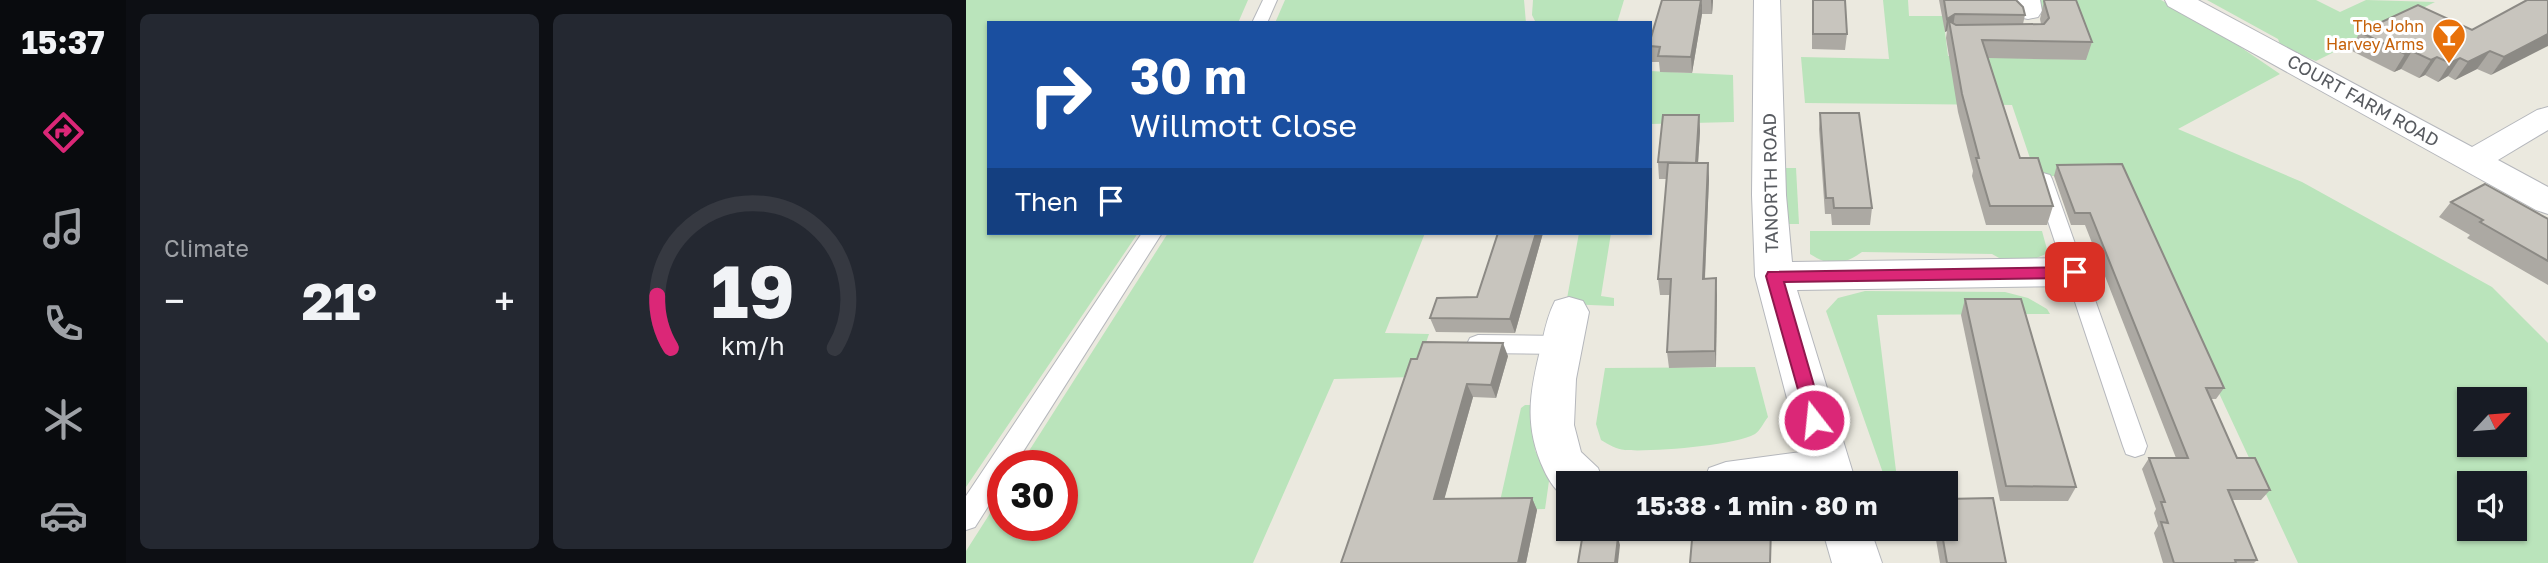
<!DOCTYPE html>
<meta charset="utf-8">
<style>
:root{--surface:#171b24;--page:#242831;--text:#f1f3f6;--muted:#9ea1a6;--line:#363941;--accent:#db2777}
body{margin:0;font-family:"Golos Text",sans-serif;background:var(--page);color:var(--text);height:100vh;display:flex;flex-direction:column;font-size:26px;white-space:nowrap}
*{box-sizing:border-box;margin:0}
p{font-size:23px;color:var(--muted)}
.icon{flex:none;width:38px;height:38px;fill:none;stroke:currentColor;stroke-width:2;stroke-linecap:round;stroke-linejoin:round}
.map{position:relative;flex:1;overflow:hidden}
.panel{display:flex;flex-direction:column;gap:14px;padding:14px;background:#0d0f14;width:840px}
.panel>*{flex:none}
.banner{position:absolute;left:21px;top:21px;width:665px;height:214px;border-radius:0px;box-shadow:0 2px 5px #0004;background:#1a4fa0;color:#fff;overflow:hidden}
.needle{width:46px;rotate:64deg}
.fabs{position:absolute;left:1491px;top:387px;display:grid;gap:14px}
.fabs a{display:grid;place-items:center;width:70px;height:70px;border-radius:0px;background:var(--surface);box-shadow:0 2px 5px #0004;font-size:35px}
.speed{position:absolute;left:21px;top:450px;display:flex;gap:14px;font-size:35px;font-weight:700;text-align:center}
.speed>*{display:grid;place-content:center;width:91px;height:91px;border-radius:50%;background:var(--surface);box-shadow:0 2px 5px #0004;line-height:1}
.speed .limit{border:10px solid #d22;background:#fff;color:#111}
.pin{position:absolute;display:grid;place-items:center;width:60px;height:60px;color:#fff;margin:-30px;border-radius:14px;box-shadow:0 4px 10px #0006}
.me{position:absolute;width:77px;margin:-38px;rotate:344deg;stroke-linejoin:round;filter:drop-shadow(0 0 5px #0008)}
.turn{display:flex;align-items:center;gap:24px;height:147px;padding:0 28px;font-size:32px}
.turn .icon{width:91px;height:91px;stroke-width:2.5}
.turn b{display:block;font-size:49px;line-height:60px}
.then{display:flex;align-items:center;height:66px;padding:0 28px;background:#0003;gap:14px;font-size:26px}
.big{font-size:52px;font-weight:700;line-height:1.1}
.panel .tile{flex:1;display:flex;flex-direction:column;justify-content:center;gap:10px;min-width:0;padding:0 24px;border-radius:10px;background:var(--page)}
.panel .dial{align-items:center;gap:0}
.dial svg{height:182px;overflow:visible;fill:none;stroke:var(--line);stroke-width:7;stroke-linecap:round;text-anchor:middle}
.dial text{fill:var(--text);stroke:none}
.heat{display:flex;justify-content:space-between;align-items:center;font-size:38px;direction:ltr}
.panel .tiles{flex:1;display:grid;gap:14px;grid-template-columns:repeat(2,1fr)}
.trip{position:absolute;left:590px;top:471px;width:402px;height:70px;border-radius:0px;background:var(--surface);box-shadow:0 2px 5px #0004;font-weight:700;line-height:70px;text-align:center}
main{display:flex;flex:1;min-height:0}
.tab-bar{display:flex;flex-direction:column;width:126px;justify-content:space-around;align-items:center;background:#090b0e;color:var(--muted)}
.tab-bar .icon{width:49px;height:49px}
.tab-bar .active{color:var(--accent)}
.tab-bar b{font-size:32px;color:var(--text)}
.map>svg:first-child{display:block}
.green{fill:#bae4bb;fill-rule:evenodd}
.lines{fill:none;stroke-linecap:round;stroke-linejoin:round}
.lane-casing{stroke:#b5b7bc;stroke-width:2}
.street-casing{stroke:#b5b7bc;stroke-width:2}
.lane{fill:#fff;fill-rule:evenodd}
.street{fill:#fff;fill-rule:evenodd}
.wall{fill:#aca9a3}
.shaded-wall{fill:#8c8a85}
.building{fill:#c8c5be;stroke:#8c8a85;stroke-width:2}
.route{fill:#db2777;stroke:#8e194d;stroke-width:2}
.labels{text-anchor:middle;stroke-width:6;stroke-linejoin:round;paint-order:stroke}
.far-food-label{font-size:16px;fill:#c56008;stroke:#fff;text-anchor:end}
.street-label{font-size:18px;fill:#585b60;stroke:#fff}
</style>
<main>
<nav class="tab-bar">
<b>15:37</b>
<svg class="icon active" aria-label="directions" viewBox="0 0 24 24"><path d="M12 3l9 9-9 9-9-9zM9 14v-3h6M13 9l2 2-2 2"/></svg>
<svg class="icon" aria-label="music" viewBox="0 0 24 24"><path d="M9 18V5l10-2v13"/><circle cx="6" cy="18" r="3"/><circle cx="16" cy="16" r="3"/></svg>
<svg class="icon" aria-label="phone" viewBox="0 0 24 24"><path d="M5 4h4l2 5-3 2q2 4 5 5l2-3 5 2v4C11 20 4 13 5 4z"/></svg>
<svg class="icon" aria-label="climate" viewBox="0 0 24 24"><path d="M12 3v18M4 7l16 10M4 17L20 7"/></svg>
<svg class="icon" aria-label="car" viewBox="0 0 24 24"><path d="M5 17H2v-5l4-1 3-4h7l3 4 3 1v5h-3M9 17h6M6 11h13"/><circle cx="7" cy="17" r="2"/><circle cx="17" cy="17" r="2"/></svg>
</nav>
<section class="panel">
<div class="tiles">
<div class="tile"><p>Climate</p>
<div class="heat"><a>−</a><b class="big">21°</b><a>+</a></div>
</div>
<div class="tile dial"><svg viewBox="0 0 100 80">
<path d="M14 69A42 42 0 1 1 86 69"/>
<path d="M14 69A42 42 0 0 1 8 46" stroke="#db2777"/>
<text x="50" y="56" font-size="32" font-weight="700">19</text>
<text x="50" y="72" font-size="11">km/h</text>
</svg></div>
</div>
</section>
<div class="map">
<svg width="1582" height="563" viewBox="0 0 1582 563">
<rect width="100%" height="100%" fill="#ebe9df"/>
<g class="green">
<path d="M0 0H282L272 23H23V233H172L0 487Z"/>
<path d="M319 0H558L560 23H309Z"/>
<path d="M567 0H658L651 23H570L566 15Z"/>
<path d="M917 0H942L943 16H977L982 56 1120 60 1103 14 1075 11 1072 0H1195L1245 27 1314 74 1212 129 1336 182 1526 287 1582 343V563H1332L1152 176H1070L1046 105 839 103 835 57 923 59ZM1503 399H1549V444H1503ZM1503 483H1549V528H1503Z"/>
<path d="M1241 0H1350L1374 12 1400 0 1469 2 1350 61 1315 47 1312 39Z"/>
<path d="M684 71 767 75 768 122 684 124Z"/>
<path d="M817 168H830L833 224H820Z"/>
<path d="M844 231H1076L1082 253 1066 260 1042 263 1026 254 896 252C878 265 864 267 844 254Z"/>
<path d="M202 233H459L419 333 463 334 448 377 368 379 287 563H0V551L37 493V525H96V466L54 465Z"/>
<path d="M613 233H645L635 296 648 298V306L600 304Z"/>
<path d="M899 291 1039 292 1062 298 1081 309 1084 314 911 315 931 479 917 473 860 311 872 298Z"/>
<path d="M789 367 802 417C798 422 794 431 789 434 767 446 685 452 659 450 650 449 643 445 635 440L630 424 639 368Z"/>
<path d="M559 405H566L569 450 583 481 579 509 532 510 555 408Z"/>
</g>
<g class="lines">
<g class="lane-casing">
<g id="lane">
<path d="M297 0H311L301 23H286Z"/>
<path d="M1077 173 1084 175 1086 179 1181 446 1178 454 1169 457 1160 454 1157 446 1068 179 1070 175Z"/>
<path d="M176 233H196L48 466H37V483L9 527 0 530V496Z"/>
<path d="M512 335 597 336 605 339 608 345 605 351 597 354 512 353 504 350 501 344 504 338Z"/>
</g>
</g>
<g class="street-casing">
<g id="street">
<path d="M788 0H814L820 195 826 262 1109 258 1122 262 1128 272 1122 282 1109 286 831 290 890 483H737L743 468 760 462 835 452 789 276 786 195Z"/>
<path d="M1048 0H1074L1076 11 1072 17 1062 19 1052 17 1048 11Z"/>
<path d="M1199 0H1232L1506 147 1571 110 1582 107V130L1532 160 1582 187V214L1570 210 1202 6Z"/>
<path d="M603 297 617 301 623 312 610 379 608 425 615 452 632 468 638 483H602V499C591 493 583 481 578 470 557 425 564 390 576 343 579 328 582 315 589 301Z"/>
<path d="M856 528H904L916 563H866Z"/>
</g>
</g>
<use href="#lane" class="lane"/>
<use href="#street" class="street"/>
</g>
<g class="wall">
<path d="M696 0H747L746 14H736L726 73 694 72 693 62H684V41Z"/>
<path d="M846 0H879L881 34 879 50 846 49Z"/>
<path d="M973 0H1050L1059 15 1057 24H1075L1074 19 1078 1 1126 42 1120 60 1022 58 1054 158 1087 206 1081 225H1020L1006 176 1007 171 992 112 980 38 981 31 979 32Z"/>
<path d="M1582 0 1525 75 1511 69 1489 80 1482 76 1472 82 1459 75 1453 78 1435 69 1428 72 1384 50 1394 32 1506 30Z"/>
<path d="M854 113 906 208 904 225H866L865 214H859L853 129Z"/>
<path d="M733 115 734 131 732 163H742L743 179 739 279 750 278V367L703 368 701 352 704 295H694L692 279 701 179H693L692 162Z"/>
<path d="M1091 165 1258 388 1250 399H1245L1271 458 1304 490 1295 500H1266L1291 560 1288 563H1197L1188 533 1192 526 1188 513 1190 509 1176 469 1183 458H1210L1119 225H1105L1088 176Z"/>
<path d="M1485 202 1582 219V285L1501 238 1504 235 1473 217Z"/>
<path d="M532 233H577L549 333 470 332 464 318 511 297Z"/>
<path d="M999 299 1110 487 1102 501H1034L995 315Z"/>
<path d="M542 356 530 398 507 397 478 499 566 498 571 510 560 563H375L451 359Z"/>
<path d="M968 528H980L1040 563H974Z"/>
</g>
<g class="shaded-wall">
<path d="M736 0V14L726 73 725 57Z"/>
<path d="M745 0H747L746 14Z"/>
<path d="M989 14 987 27 983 21 981 31 979 32 981 19Z"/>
<path d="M1582 34V46L1525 75 1538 57Z"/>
<path d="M1446 51 1435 69 1428 72 1439 54Z"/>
<path d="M1524 51 1511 69 1489 80 1502 62Z"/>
<path d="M1471 57 1459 75 1453 78 1465 60Z"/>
<path d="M1494 58 1482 76 1472 82 1484 63Z"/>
<path d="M733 115 734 131 731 179 730 163Z"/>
<path d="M742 163 743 179 738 295 737 279Z"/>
<path d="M570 233H577L549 333 544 319Z"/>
<path d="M750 278 751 295 750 367 749 351Z"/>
<path d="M537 343 542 356 530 398 525 385Z"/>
<path d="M501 384 507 397 475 511 468 499Z"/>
<path d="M566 498 571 510 560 563H552Z"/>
<path d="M652 537 654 545 652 563H649Z"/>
</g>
<g class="building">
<path d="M696 0H735L725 57 692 56 694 47 684 46V41Z"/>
<path d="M847 0H879L881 34H847Z"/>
<path d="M978 0H1050L1057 7 1059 15 989 14 981 19Z"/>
<path d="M1079 0H1110L1126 42 1016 40 1054 158H1072L1087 206H1024L1010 158H1013L996 94 983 21 990 25 1078 24 1083 18 1078 1Z"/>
<path d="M1561 0H1582V34L1538 57 1524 51 1502 62 1494 58 1484 63 1471 57 1465 60 1446 51 1439 54 1394 32 1452 5 1506 30Z"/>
<path d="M854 113H893L906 208H868L867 198H860Z"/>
<path d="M697 115H733L730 163 692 162Z"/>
<path d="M702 163H742L737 279 750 278 749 351 701 352 705 279H692Z"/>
<path d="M1156 164 1258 388H1240L1271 458H1289L1304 490H1262L1291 560H1269L1270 563H1208L1195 522 1202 523 1195 502H1199L1183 458H1222L1124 213H1109L1091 165Z"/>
<path d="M1519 184 1582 219V261L1514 222 1517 220 1485 202Z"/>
<path d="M532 233H570L544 319 464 318 471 298 511 297Z"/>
<path d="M999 299H1055L1110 487 1040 486Z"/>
<path d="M457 342 537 343 525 385 501 384 468 499 566 498 552 563H375L445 359H451Z"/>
<path d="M1027 498 1040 563H981L975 528H980V499Z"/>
<path d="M727 528H805L804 563H724Z"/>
<path d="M652 537 649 563H612L616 539Z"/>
</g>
<path class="route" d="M1109 267 1117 272 1109 278 818 282 858 420 855 425 848 427 842 425 800 276 802 272Z"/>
<defs>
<g id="bar-pin" transform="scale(1.75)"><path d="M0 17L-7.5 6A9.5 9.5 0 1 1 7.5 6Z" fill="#e8710a" stroke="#fff"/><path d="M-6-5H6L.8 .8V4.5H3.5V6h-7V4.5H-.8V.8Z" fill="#fff"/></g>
</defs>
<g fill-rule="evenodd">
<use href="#bar-pin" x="1483" y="35"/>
</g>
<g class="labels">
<g class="far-food-label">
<text x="1458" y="32">The John<tspan x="1458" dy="18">Harvey Arms</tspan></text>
</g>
<g class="street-label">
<text transform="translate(1397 101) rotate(29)" y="6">COURT FARM ROAD</text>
<text transform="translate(805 183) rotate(-91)" y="6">TANORTH ROAD</text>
</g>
</g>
</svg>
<div class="fabs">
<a><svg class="needle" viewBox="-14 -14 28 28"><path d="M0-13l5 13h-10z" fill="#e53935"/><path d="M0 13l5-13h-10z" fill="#9ea1a6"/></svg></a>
<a><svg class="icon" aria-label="sound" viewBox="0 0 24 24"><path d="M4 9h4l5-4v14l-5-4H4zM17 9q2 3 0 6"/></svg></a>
</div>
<div class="speed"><div class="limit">30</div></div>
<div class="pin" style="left:1109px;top:272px;background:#d93025"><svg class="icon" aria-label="arrive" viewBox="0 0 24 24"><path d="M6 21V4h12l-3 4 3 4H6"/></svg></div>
<svg class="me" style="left:848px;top:420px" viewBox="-20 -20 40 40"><circle r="17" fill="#db2777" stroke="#fff" stroke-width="3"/><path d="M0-11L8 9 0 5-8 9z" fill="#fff"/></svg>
<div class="trip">15:38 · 1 min · 80 m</div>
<div class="banner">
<div class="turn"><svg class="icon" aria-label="right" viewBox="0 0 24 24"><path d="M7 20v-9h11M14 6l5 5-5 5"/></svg><div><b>30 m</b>Willmott Close</div></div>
<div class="then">Then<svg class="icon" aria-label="arrive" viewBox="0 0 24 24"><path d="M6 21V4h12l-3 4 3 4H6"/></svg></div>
</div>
</div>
</main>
